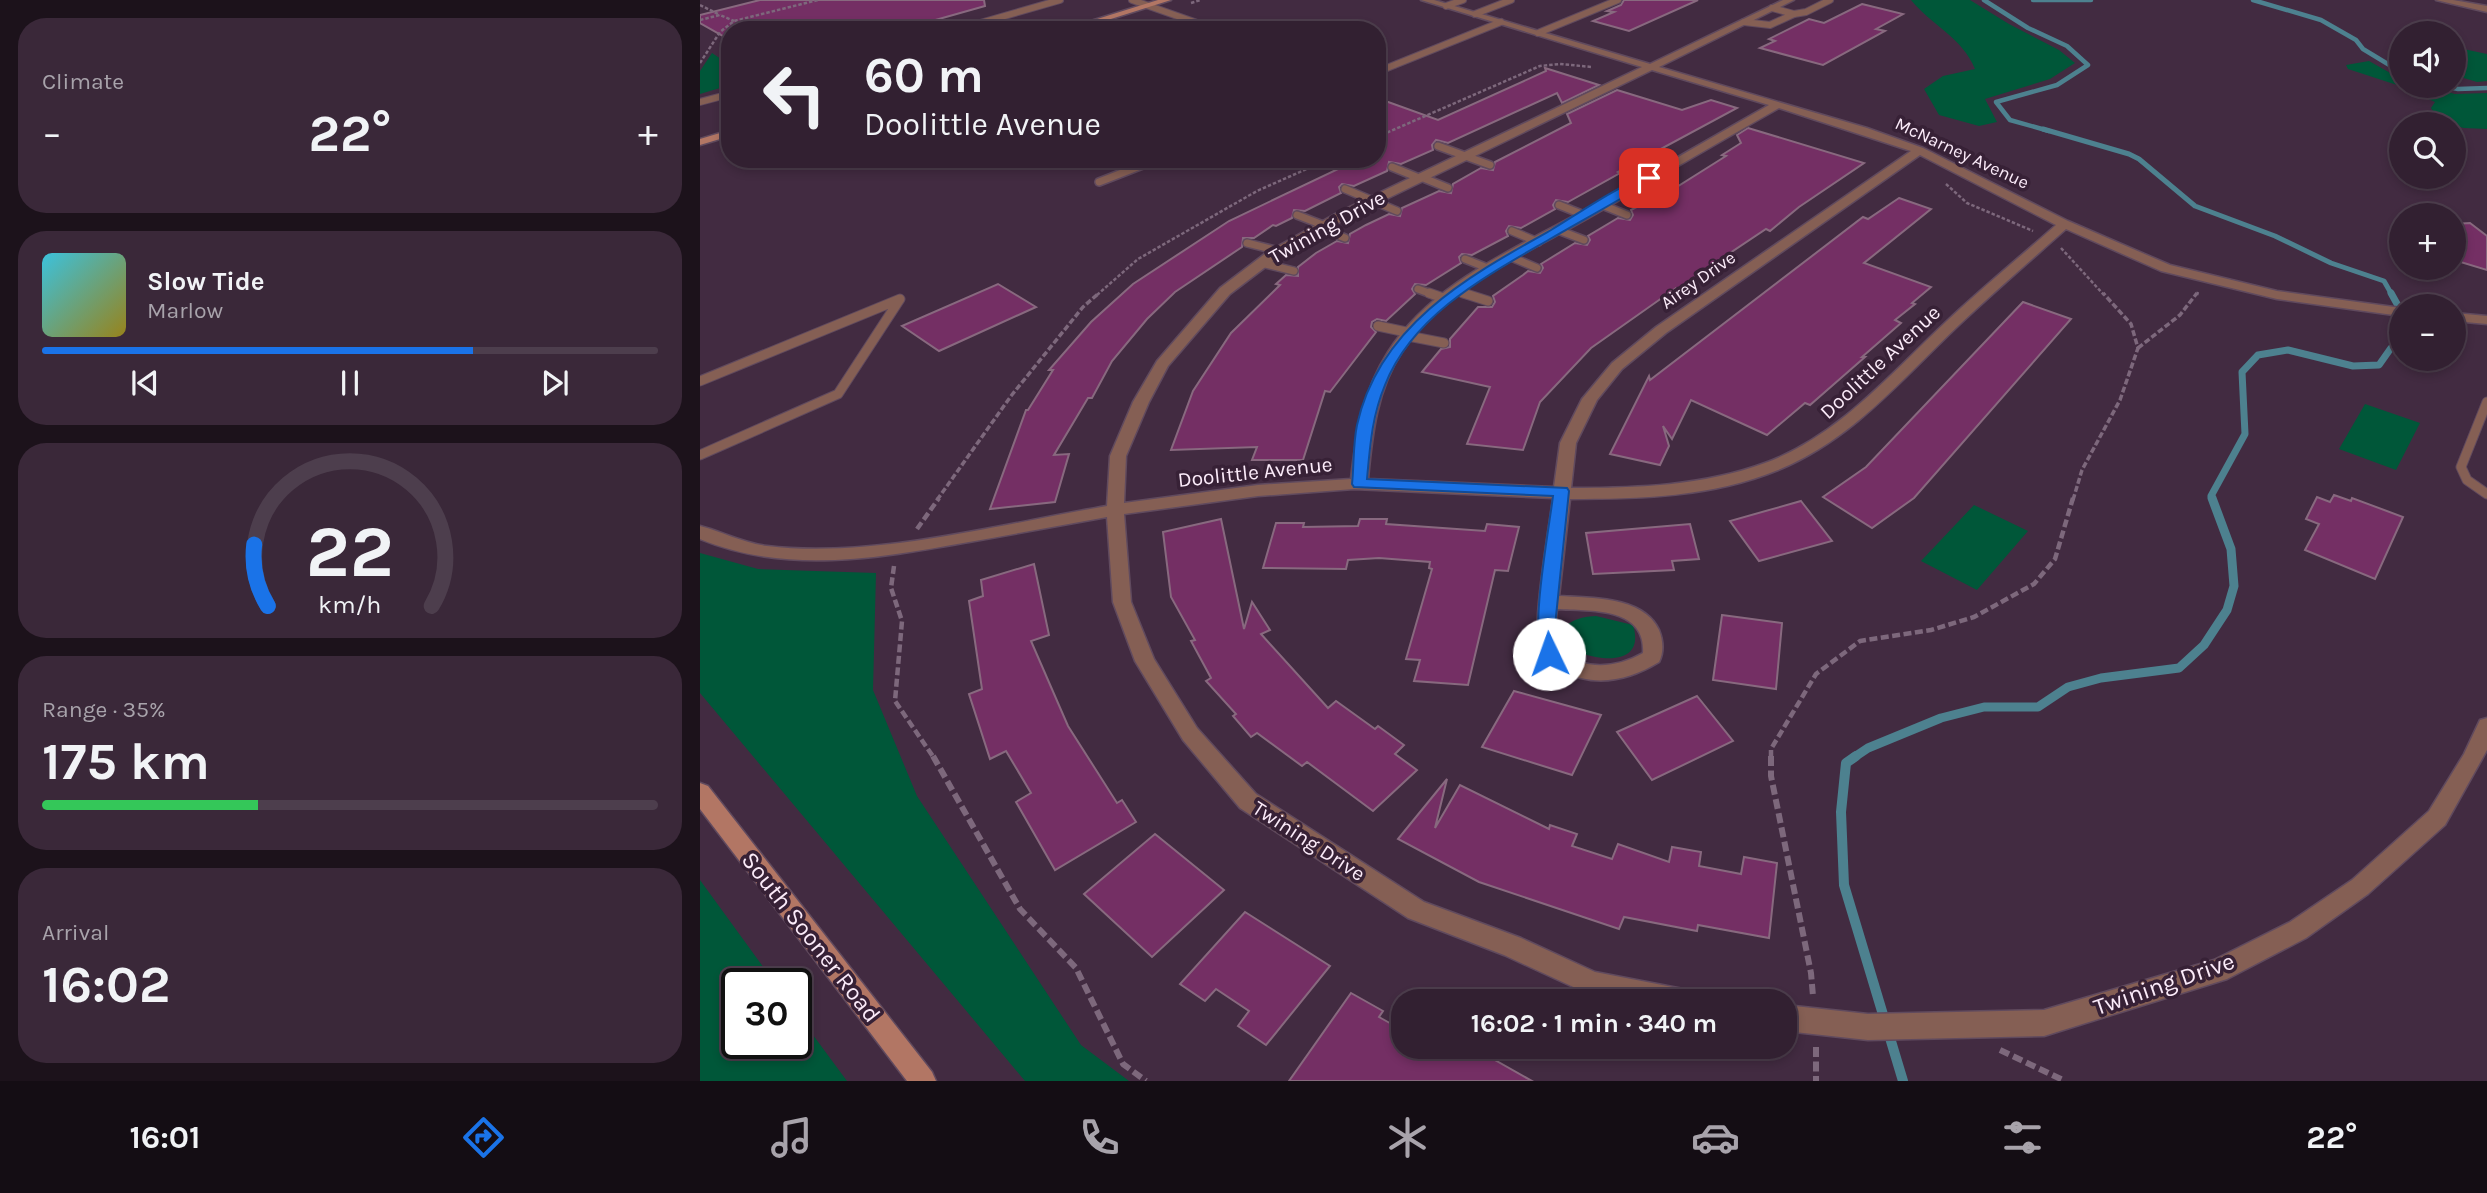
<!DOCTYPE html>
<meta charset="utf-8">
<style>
:root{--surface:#322031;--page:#3a2839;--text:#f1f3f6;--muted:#a8a3ab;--line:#4d3e4d;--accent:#1a73e8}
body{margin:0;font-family:Karla,sans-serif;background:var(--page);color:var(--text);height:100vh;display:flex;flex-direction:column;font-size:26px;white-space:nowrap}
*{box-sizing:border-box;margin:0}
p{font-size:23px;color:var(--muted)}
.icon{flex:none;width:38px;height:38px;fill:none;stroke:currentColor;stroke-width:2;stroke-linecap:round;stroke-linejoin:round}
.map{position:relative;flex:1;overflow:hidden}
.side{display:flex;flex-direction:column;gap:18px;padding:18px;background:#1c121b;width:700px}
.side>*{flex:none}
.guide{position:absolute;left:21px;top:21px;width:665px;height:147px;border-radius:28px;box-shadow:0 4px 10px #0003,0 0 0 2px var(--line);background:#322031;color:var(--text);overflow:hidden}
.tools{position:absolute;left:1689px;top:21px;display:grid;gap:14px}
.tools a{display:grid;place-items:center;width:77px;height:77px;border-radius:50%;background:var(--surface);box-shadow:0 4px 10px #0003,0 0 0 2px var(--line);font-size:35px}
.speed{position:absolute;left:21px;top:968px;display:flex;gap:14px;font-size:35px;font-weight:700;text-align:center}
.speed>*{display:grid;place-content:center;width:91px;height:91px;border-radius:50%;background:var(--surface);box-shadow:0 4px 10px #0003,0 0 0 2px var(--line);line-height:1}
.speed .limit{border:4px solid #111;border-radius:10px;background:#fff;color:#111}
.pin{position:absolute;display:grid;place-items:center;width:60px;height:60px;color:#fff;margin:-30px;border-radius:14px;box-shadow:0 4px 10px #0006}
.me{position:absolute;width:77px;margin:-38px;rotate:357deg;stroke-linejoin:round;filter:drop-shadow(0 0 5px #0008)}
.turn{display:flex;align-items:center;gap:24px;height:147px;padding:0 28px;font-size:32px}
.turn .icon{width:91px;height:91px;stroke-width:2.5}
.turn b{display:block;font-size:49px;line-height:60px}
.big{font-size:52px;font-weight:700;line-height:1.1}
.side .tile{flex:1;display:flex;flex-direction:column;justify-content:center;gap:10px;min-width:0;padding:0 24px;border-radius:28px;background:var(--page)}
.side .dial{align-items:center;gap:0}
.dial svg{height:182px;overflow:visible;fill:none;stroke:var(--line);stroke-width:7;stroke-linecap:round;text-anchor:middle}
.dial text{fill:var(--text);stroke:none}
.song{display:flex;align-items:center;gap:21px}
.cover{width:84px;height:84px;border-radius:10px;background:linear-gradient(135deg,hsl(190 70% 55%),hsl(50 70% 35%))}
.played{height:7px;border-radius:4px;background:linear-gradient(90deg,var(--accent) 70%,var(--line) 70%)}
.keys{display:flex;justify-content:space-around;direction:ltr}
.heat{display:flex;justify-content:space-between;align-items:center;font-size:38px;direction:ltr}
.charge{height:10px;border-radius:5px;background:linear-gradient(90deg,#34c759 35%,var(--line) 0)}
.trip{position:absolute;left:691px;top:989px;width:406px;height:70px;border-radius:28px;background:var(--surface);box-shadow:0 4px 10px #0003,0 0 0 2px var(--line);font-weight:700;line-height:70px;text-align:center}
.menu{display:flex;height:112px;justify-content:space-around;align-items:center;background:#140d14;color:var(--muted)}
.menu .icon{width:49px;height:49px}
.menu .active{color:var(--accent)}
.menu b{font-size:32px;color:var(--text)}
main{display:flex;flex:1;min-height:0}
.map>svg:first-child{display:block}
.green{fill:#005739}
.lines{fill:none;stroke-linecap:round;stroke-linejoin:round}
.stream-far4{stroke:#4d818f;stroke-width:4.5}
.stream-far3{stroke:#4d818f;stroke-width:5}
.stream-far2{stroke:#4d818f;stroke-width:7}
.stream-far1{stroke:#4d818f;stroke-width:9}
.stream{stroke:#4d818f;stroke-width:10}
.building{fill:#742f64;stroke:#88697f;stroke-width:2}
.lane-far2-casing{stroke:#604a5e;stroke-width:8}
.lane-far1-casing{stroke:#604a5e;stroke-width:10}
.lane-casing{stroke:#604a5e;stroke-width:11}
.street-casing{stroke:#604a5e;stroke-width:3}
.secondary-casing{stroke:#604a5e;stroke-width:3}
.path-far3{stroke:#7d687c;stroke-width:2.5;stroke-dasharray:3.5 2;stroke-linecap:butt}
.path-far2{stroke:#7d687c;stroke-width:3.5;stroke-dasharray:6 2.5;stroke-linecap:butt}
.path-far1{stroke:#7d687c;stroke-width:4.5;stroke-dasharray:8 3.5;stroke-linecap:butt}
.path{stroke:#7d687c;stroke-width:6;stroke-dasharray:10 4.5;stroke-linecap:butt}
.lane-far2{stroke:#855f54;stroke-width:6}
.lane-far1{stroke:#855f54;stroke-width:7}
.lane{stroke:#855f54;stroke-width:9}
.street{fill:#855f54;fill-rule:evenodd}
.secondary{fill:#b27664;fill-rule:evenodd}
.route{fill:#1a73e8;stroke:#114b97;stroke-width:2}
.labels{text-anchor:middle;stroke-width:7;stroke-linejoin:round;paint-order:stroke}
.far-street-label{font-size:18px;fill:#fbebf9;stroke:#372136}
.street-label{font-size:21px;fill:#fbebf9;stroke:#372136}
.near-street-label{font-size:24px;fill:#fbebf9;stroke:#372136}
</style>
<main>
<section class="side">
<div class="tile"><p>Climate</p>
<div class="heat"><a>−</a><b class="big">22°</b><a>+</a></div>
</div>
<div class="tile">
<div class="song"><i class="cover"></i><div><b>Slow Tide</b><p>Marlow</p></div></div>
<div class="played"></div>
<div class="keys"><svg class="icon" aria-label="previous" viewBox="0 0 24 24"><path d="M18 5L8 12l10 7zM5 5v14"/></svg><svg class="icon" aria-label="pause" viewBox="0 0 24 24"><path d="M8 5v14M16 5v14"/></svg><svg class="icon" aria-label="next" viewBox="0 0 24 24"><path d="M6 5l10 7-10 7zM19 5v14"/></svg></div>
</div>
<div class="tile dial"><svg viewBox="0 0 100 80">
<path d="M14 69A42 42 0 1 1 86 69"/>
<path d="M14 69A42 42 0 0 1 8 42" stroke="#1a73e8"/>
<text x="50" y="56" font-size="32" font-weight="700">22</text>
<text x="50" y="72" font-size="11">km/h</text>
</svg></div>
<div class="tile"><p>Range · 35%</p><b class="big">175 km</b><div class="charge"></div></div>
<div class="tile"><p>Arrival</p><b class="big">16:02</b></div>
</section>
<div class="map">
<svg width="1787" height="1081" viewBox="0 0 1787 1081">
<rect width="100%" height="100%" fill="#422b41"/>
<g class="green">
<path d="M1211 0H1270L1309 24 1359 50 1375 63 1350 79 1285 99 1297 122 1279 126 1239 115 1224 89 1243 76 1275 69C1262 37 1232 26 1211 0Z"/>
<path d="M1754 47 1787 54V81L1777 82 1754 75Z"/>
<path d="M12 53 30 65V85L0 94V71Z"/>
<path d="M1669 61 1701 79V86H1725L1755 94 1787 93V129L1764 128 1740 123 1731 108 1735 102 1697 85 1648 69 1646 65Z"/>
<path d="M1665 404 1720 423 1696 470 1639 449Z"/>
<path d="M1274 505 1328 531 1277 590 1221 561Z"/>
<path d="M0 553 58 569 176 573 173 690 217 796 381 1045 429 1081H325L0 693Z"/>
<path d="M896 616 933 625C948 673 882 660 861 642L859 633C870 620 879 617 896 616Z"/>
<path d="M0 880 75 983 37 984V1043H96V1012L147 1081H0Z"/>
</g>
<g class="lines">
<g class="stream-far4">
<path d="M1284 0 1328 28 1367 46 1388 65 1357 85 1296 102 1310 120 1349 131"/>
<path d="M1333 0H1391"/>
<path d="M1553 0 1621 20 1656 40 1663 49 1701 72"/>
<path d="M1743 86 1758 89 1787 88"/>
</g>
<path class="stream-far3" d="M1343 129 1429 154 1439 159 1495 206 1575 236 1631 263 1684 281 1692 295"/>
<g class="stream-far2">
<path d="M1691 293 1701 311"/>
<path d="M1513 500 1511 496 1545 434 1542 372 1558 355 1588 350 1653 366 1679 365 1691 348H1701"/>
</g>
<path class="stream-far1" d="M1153 758 1168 748 1241 718 1284 707H1338L1368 687 1401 678 1479 668 1504 645 1527 610 1534 586 1531 549 1512 498"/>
<path class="stream" d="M1156 756 1146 763 1141 812 1144 885 1203 1081"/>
</g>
<g class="building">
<path d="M60 0H284L285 6 200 30H94L87 26 74 30H30V40L0 23V15Z"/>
<path d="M924 0H998L929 31 893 21 914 12 907 11 921 5Z"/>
<path d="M1162 4 1203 14 1176 29 1185 31 1123 65 1060 48 1075 41 1069 39 1109 19 1124 23Z"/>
<path d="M845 68 899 85 862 103 857 93 748 143 736 140 732 145 733 150 701 164 689 162 687 171 654 186 642 184 639 187 641 193 605 211 594 210 592 218 576 226 573 225 554 238H543L542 247 475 292 447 319 412 361 392 398H388L354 455 369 454 355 502 290 509 326 410H328L353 370H349L391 322 433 284 529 221 659 159H677V98L738 120 846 71Z"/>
<path d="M917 90 982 110 1011 100 1037 108 918 172 920 173 868 202 856 200 853 205 855 209 821 228 809 226 806 231 808 236 772 255 762 254 759 257 761 263 726 285 715 284 712 289 715 294 686 321 677 319 672 322 671 327 676 332 630 392 625 391 603 460H552L557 447 471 450 493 391 531 333 580 285 576 284 586 275 598 276V267L616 253 637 241 648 243 650 234 666 225 689 214 700 216 702 208 739 191 751 193 753 184 781 168 793 170 795 162 871 123 867 114Z"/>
<path d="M1048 128 1164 163 1099 207 1070 231 1066 229 1024 257 982 290 976 288 891 348 840 402 823 450 767 444 790 387 722 372 741 349 750 347V339L778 307H792L795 302 793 296 823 275 828 271 840 273 843 268 841 264 875 243 887 245 890 240 888 236 918 218 930 220 933 215 931 210 944 203 948 205 1026 156 1022 155 1041 143 1037 135Z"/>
<path d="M1199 198 1231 209 1164 263 1231 287 1212 303 1215 304 1195 320 1201 323 1162 357H1165L1110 405 1105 403 1067 435 991 400 972 439 963 426 969 446 960 465 910 454 949 376 950 380 1163 217 1168 219Z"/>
<path d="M1770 223 1787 236V270L1754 260V224Z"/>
<path d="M298 284 336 307 239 351 202 326Z"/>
<path d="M1323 302 1371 319 1214 498 1172 528 1123 497 1166 467Z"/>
<path d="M1634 495 1651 501 1652 498 1703 517 1675 579 1605 550 1619 524 1606 519 1617 497 1630 502Z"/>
<path d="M1101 501 1132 541 1059 561 1030 521Z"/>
<path d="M521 519 544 629 552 602 570 630 561 634 628 708 636 701 675 729 678 726 704 745 695 754 717 770 673 811 607 762 602 766 557 733 551 737 533 716 536 714 506 681 511 678 491 641 495 640 471 597 463 532Z"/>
<path d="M660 519H687L686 524 785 531 787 524 819 527 808 571 795 570 768 685 714 681 720 660 706 659 732 569 729 568 730 562 679 558 648 560 646 569 563 568 576 523H604L603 527 658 526Z"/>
<path d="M990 524 999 559 972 561 974 570 893 574 886 533Z"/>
<path d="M334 564 349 635 331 641 368 726 417 803 422 800 436 822 355 870 316 802 331 793 306 751 290 759 269 694 282 689 269 601 283 596 281 580Z"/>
<path d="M1022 615 1082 623 1076 689 1013 680Z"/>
<path d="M814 691 901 715 872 775 782 747Z"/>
<path d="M997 696 1033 741 952 780 917 732Z"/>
<path d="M747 779 735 828 760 785 849 829 850 825 877 834 872 846 912 859 918 844 969 862 972 847 1001 852 999 866 1041 874 1044 857 1077 863 1069 938 998 925 997 931 924 917 919 929 779 882 698 839Z"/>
<path d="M455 834 524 890 452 957 384 894Z"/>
<path d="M545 912 630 966 566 1045 538 1026 549 1011 516 989 505 1001 480 984Z"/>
<path d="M651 993 683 1011 679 1017 704 1031V1046H731L749 1057 756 1046H770L832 1081H589Z"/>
</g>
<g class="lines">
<g class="lane-far2-casing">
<g id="lane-far2">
<path d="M432 0 517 30"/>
<path d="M746 6 763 0"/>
<path d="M775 14 811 0"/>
<path d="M1094 14 1106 12 1130 0"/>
<path d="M1044 22 1070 25 1094 14 1072 8"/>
<path d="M256 30 360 0"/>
<path d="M423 30 437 25 443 30"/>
<path d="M838 33 918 0"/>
<path d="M677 72 801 22"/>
<path d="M0 102 30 94"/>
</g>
</g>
<g class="lane-far1-casing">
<g id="lane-far1">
<path d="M738 146 790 165"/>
<path d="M692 167 719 178"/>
<path d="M721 177 748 188"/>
<path d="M399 182 458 159"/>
<path d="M645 189 697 211"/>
<path d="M859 205 884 215"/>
<path d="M902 205 927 215"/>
<path d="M597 215 623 225"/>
<path d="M618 227 645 238"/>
<path d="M858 230 884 240"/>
<path d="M812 231 838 242"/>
<path d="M547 243 579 251"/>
<path d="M811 257 837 268"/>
<path d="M765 259 790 269"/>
<path d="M561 263 594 271"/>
<path d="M718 289 734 295"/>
<path d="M757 291 769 295"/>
</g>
</g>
<g class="lane-casing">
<g id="lane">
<path d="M729 293 746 299"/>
<path d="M763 293 788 301"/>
<path d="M678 326 711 333"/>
<path d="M708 336 744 343"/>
<path d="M0 381 200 299 138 394 0 455"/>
<path d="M1787 402 1761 467 1767 480 1787 494"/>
</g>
</g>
<g class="street-casing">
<g id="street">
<path d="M721 0H734L950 64 1083 0H1094L959 67 1167 128 1223 148 1368 221 1470 265 1577 291 1701 308V316L1577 299 1461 271 1366 229C1330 261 1294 292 1259 325 1203 378 1152 440 1078 470 1012 497 940 499 870 499L859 596C891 598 943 596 959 630 963 640 964 652 959 662 936 676 908 685 881 678 868 675 852 670 842 659 828 643 850 524 853 498L654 489 558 496 424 514 431 602 454 659 497 728 556 794 724 902 821 938 895 972 983 989 992 992 996 1001H919L893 996 804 955 708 918 540 808 483 740 435 661 413 602 407 517C361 525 315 534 269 542 179 558 87 575 0 539V526C23 532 43 543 67 546 172 559 301 524 407 506L410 456 433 402 457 361 520 288 566 253 637 213 942 67ZM952 70 1069 105C1005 141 943 178 879 213 811 251 731 284 688 352 663 391 656 434 651 479L558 485 424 503 426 456 449 402 468 366 530 294 576 259 645 219ZM1079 108 1211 151 956 327 912 363 882 399 860 443 854 487 668 479C672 435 677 389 702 352 746 287 824 255 890 217 953 181 1015 144 1079 108ZM1220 155 1356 225C1320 257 1283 287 1248 320 1192 372 1139 436 1065 463 1003 486 936 488 871 488L876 443 897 400 922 369 966 333ZM857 609C891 611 946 607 943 653 915 669 884 670 858 651L855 626Z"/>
<path d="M1736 0H1753L1787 6V12Z"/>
<path d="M1754 313 1787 316V324L1754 321Z"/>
<path d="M1787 718V750L1745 825 1668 894 1606 938 1527 979 1344 1036 1168 1040 1085 1031V1005L1168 1014 1344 1010 1514 960 1590 922 1652 880 1729 811 1764 754 1780 720Z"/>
</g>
</g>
<g class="secondary-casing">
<g id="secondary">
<path d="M458 0H471L376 30H362Z"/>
<path d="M30 130V136L0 145V139Z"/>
<path d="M0 783 8 786 232 1072 236 1081H207L0 809Z"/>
</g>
</g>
<g class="path-far3">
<path d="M491 3 501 0"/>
<path d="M0 5 20 15"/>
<path d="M0 20 20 15 34 21"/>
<path d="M229 30 241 26"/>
<path d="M336 30 352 25"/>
<path d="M0 63 20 32 34 21 118 0"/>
<path d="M677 137 840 66 860 64 892 67"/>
<path d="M1246 184 1267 203 1333 231"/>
<path d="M1361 248 1404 295"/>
<path d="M397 295 438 259 557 191 629 159"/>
<path d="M1497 295 1498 292"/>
</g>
<g class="path-far2">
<path d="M1438 348 1480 315 1497 293"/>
<path d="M237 500 311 396 383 307 399 293"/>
<path d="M1373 500 1382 470 1420 400 1438 348 1431 324 1403 293"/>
</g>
<g class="path-far1">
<path d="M217 529 239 498"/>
<path d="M194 566 191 588 202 621 195 701 234 758"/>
<path d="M1071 758V749L1116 674 1160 641 1231 630 1274 617 1334 584 1355 559 1373 498"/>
</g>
<g class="path">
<path d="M233 756 320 909 376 968 423 1064 446 1081"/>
<path d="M1071 756V776L1111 973 1113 996"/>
<path d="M1116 1047V1081"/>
<path d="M1300 1050 1365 1081"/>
</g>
<use href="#lane-far2" class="lane-far2"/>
<use href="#lane-far1" class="lane-far1"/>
<use href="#lane" class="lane"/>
<use href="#street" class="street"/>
<use href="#secondary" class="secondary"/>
</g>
<path class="route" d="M949 175 954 178 953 180C919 200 885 219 850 239 788 275 713 314 685 385 672 416 670 446 667 479L867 488 869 491 855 626 858 654 855 659H843C829 634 849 529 853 496L654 487 652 484C654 465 653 444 657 425 679 325 769 276 851 230 879 213 919 185 949 175Z"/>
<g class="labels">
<g class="far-street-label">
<text transform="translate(1262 153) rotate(25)" y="6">McNarney Avenue</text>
<text transform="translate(998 280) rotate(-35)" y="6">Airey Drive</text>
</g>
<g class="street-label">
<text transform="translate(627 227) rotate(-29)" y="7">Twining Drive</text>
<text transform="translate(1180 362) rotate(-43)" y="7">Doolittle Avenue</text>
<text transform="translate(555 472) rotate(-6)" y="7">Doolittle Avenue</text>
<text transform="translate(609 841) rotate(33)" y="7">Twining Drive</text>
</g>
<g class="near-street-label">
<text transform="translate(111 937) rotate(52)" y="8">South Sooner Road</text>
<text transform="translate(1464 984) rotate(-19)" y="8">Twining Drive</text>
</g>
</g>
</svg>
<div class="tools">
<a><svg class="icon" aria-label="sound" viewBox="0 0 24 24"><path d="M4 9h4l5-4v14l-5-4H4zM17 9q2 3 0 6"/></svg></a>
<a><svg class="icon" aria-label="search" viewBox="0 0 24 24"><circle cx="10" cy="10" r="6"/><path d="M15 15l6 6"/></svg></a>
<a>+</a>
<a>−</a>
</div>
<div class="speed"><div class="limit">30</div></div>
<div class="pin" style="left:949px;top:178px;background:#d93025"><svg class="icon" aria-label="arrive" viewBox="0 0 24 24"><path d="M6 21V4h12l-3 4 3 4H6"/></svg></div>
<svg class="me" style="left:849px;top:654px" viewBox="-20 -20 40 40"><circle r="19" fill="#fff"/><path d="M0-13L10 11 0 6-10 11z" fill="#1a73e8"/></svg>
<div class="trip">16:02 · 1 min · 340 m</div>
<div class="guide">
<div class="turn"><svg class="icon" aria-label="left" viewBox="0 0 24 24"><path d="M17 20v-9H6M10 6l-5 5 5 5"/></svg><div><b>60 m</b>Doolittle Avenue</div></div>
</div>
</div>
</main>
<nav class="menu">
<b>16:01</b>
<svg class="icon active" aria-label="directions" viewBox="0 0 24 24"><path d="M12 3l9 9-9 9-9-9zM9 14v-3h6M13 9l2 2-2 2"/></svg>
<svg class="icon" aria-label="music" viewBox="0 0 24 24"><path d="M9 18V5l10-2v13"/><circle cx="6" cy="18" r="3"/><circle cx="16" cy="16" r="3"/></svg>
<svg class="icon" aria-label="phone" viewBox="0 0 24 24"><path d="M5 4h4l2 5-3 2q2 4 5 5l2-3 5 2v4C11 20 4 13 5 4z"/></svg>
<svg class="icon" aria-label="climate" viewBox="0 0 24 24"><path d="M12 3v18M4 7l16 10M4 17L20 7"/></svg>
<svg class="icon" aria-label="car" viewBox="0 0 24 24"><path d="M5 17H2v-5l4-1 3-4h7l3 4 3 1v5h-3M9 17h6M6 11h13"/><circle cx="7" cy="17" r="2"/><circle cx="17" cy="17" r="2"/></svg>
<svg class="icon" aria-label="filters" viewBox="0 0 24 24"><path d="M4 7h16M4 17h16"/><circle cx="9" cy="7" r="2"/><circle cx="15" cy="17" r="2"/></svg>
<b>22°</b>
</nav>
